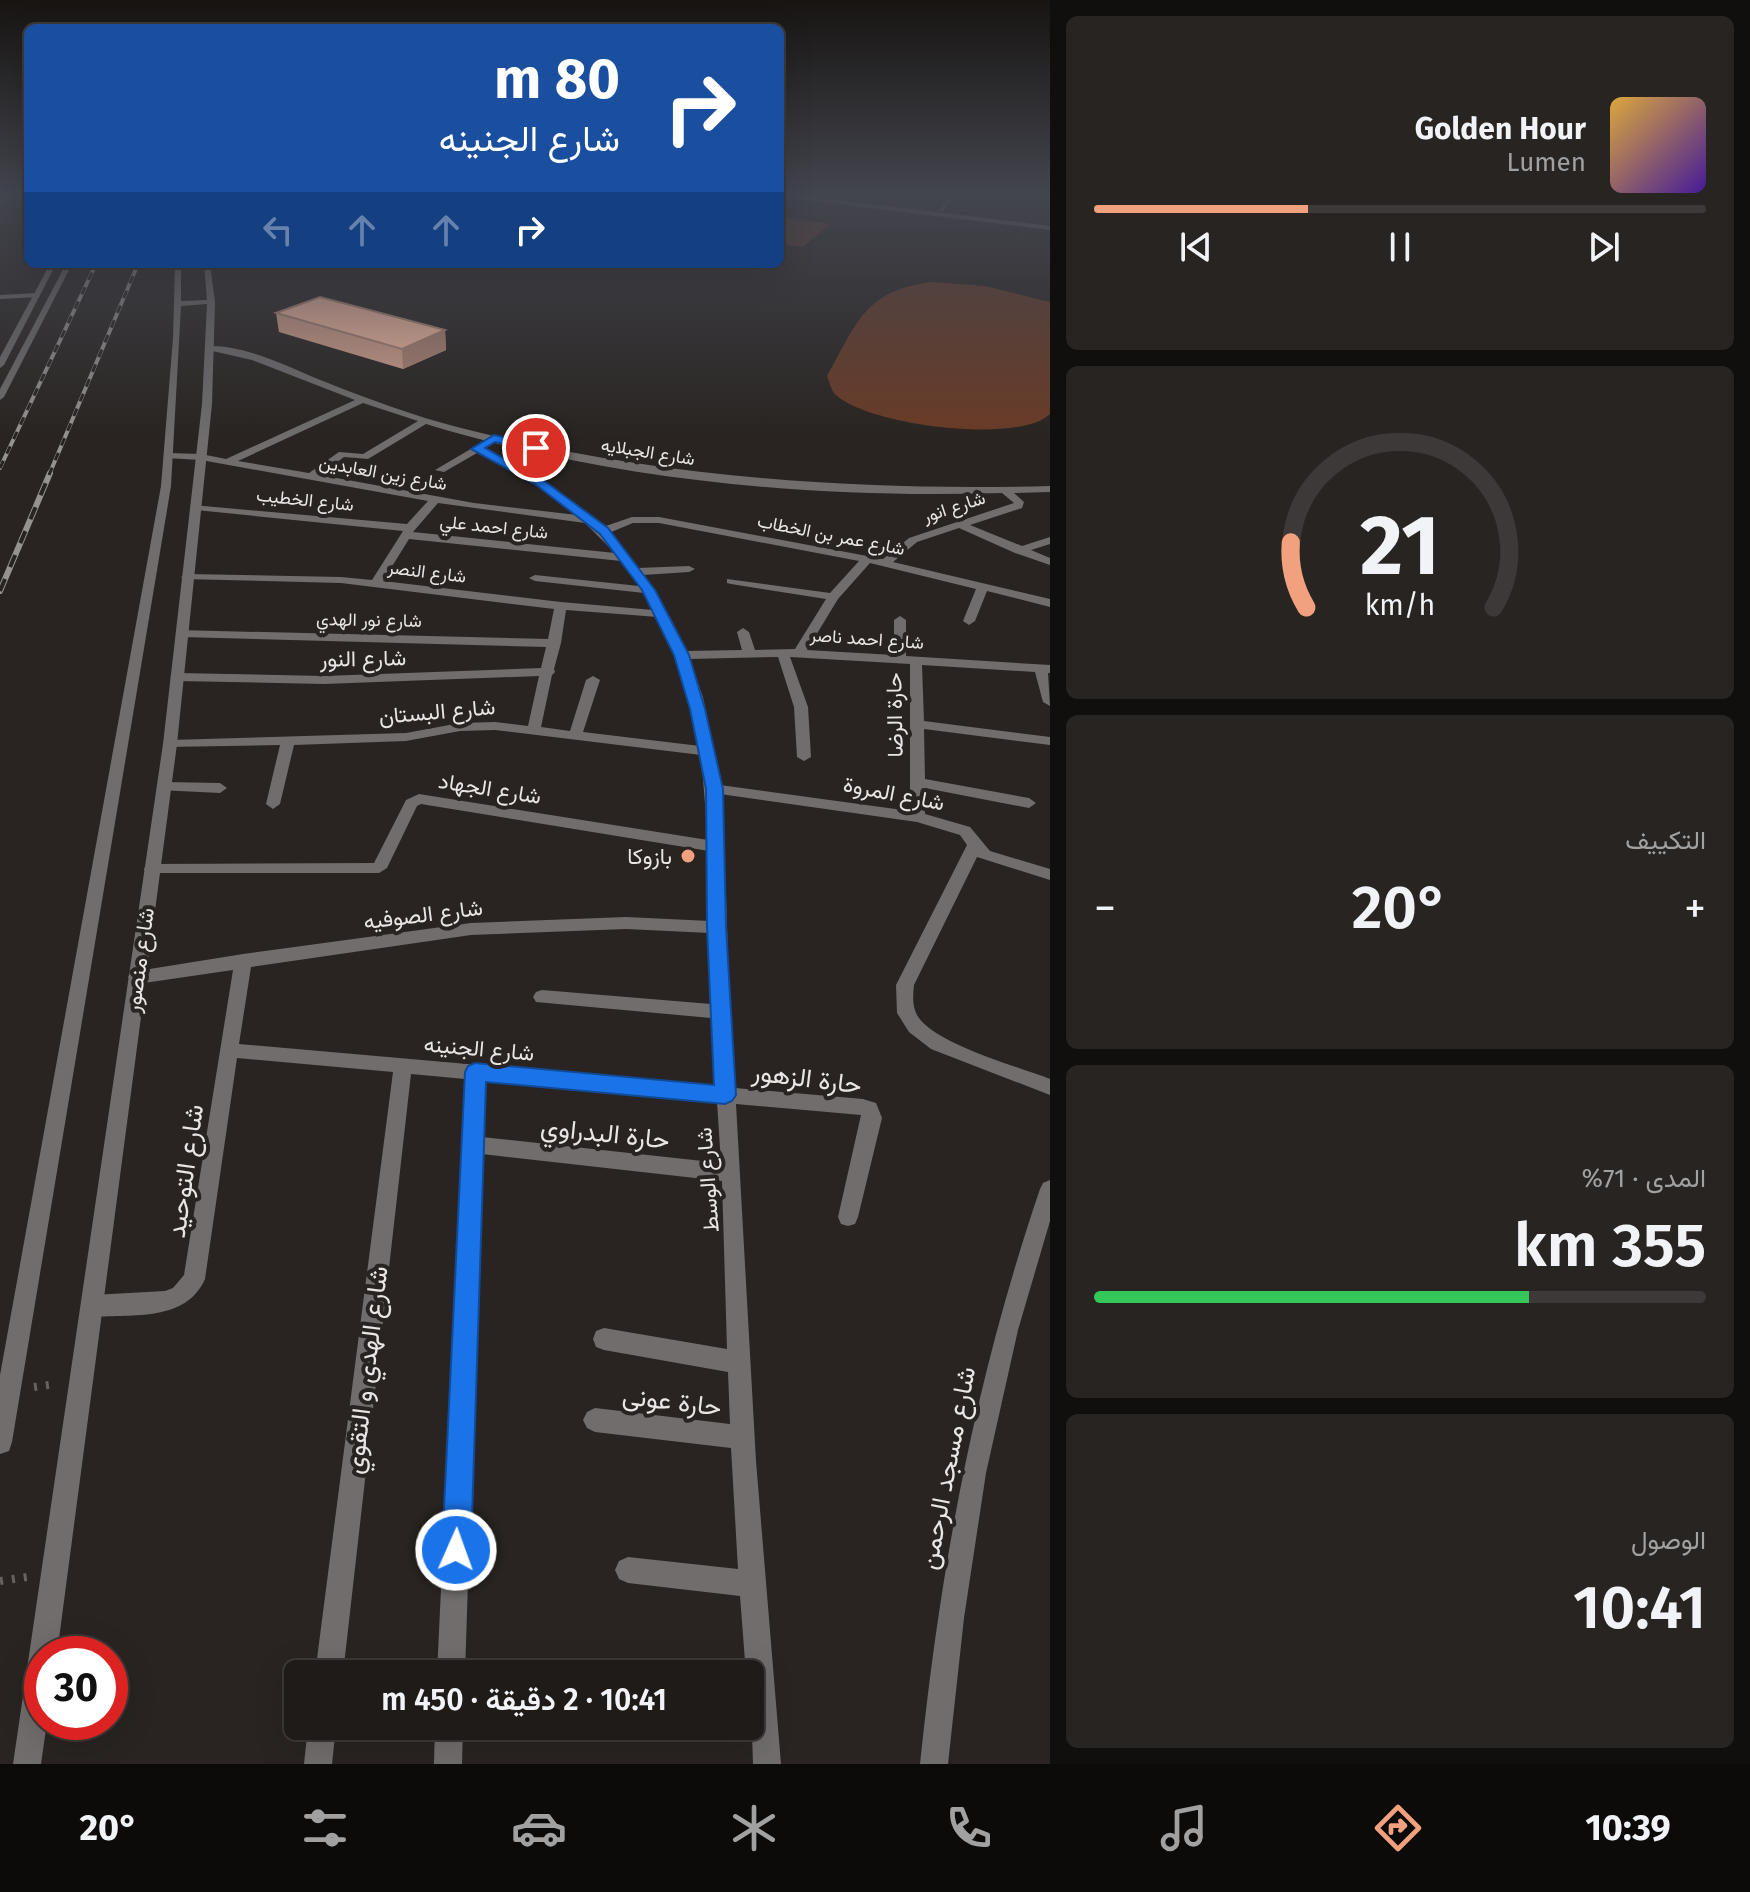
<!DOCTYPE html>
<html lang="ar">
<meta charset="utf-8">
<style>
:root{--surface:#1f1b19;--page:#272422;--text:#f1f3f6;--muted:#a1a1a2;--line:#3c3938;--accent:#f1a17d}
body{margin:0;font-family:"Fira Sans",Vazirmatn,sans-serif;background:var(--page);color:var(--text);direction:rtl;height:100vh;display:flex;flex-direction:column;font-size:30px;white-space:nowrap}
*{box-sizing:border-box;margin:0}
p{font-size:26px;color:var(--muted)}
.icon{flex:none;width:44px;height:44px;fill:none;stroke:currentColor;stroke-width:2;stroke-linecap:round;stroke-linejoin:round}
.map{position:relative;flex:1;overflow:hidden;direction:ltr}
.drawer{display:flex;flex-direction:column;gap:16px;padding:16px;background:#110f0e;width:700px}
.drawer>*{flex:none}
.banner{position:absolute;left:24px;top:24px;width:760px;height:244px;border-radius:12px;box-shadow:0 8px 32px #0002,0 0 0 2px var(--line);direction:rtl;background:#1a4fa0;color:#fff;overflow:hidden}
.speed{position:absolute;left:24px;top:1636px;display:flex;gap:16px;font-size:40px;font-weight:700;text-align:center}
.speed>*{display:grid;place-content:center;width:104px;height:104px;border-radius:50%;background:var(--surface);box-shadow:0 8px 32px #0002,0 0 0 2px var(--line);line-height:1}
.speed .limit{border:12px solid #d22;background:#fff;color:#111}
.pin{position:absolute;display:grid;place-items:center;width:68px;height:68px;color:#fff;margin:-34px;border:4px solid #fff;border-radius:50%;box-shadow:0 2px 8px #0007}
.me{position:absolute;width:88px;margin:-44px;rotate:2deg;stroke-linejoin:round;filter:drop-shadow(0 0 6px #0008)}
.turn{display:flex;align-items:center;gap:28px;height:168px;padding:0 32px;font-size:36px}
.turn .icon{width:104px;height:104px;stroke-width:2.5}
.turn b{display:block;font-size:56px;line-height:68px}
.lanes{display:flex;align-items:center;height:76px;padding:0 32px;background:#0003;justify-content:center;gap:40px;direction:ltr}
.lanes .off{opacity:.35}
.big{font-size:60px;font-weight:600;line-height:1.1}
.drawer .card{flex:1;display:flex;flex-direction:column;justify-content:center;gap:12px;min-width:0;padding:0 28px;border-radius:12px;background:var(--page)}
.drawer .dial{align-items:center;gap:0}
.dial svg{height:208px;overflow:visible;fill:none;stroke:var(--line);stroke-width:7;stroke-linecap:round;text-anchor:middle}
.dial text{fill:var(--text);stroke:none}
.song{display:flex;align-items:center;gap:24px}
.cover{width:96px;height:96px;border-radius:12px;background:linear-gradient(135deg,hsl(40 70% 55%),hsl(260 70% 35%))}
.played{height:8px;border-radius:4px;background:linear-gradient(90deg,var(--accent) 35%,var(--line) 35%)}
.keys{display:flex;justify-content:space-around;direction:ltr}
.heat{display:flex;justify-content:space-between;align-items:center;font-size:44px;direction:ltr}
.charge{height:12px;border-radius:6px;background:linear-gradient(90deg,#34c759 71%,var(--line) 0)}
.trip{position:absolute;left:284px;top:1660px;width:480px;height:80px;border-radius:12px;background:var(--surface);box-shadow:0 8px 32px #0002,0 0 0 2px var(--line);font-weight:600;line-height:80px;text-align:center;direction:rtl}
.tab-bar{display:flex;height:128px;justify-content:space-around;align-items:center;background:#0c0b0a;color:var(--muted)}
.tab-bar .icon{width:56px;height:56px}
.tab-bar .on{color:var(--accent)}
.tab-bar b{font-size:36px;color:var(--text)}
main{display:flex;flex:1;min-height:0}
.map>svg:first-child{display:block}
.green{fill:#6a3b26}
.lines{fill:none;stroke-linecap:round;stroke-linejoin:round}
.path{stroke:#676260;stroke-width:8;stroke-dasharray:3 9;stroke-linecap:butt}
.minor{fill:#706d6c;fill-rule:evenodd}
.tertiary{fill:#706d6c;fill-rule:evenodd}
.rail-far1-casing{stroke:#969290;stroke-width:4}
.rail-casing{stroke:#969290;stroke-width:6}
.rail-far1{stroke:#292421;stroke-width:3;stroke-dasharray:8;stroke-linecap:butt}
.rail{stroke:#292421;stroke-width:4;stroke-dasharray:13;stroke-linecap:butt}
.wall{fill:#d7a38d}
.shaded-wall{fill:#af8573}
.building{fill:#fabea4;stroke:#af8573;stroke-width:2}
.route{fill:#1a73e8;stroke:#114b97;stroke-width:2}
.poi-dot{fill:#f1a17d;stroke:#292421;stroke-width:3}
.labels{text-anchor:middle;stroke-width:8;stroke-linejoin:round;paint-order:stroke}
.far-street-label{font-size:18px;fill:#eae6e5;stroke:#292421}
.street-label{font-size:22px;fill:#eae6e5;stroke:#292421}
.poi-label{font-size:22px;fill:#eae6e5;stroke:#292421;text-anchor:end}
.near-street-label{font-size:26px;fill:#eae6e5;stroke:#292421}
</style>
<main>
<section class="drawer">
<div class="card">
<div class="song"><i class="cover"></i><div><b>Golden Hour</b><p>Lumen</p></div></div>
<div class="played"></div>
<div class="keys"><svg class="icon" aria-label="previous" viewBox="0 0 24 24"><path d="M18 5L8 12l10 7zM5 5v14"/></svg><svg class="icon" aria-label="pause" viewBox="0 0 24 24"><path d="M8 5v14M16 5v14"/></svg><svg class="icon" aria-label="next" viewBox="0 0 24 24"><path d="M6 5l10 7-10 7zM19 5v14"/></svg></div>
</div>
<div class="card dial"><svg viewBox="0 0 100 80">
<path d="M14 69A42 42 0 1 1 86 69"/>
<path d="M14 69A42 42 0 0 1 8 44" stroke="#f1a17d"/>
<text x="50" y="56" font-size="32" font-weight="700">21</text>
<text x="50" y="72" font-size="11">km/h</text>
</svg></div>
<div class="card"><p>التكييف</p>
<div class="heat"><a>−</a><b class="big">20°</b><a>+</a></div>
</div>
<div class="card"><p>المدى · 71%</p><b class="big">355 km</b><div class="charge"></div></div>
<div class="card"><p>الوصول</p><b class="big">10:41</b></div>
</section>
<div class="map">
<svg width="1050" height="1764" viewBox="0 0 1050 1764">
<rect width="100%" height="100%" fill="#292421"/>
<g class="green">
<path d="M780 217 830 224 803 247 780 244Z"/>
<path d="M931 282 985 286 1050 302V414C1019 445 863 425 834 393 831 389 829 381 827 376 858 322 864 291 931 282Z"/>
</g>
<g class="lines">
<g class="path">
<path d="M34 1387 56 1384"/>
<path d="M0 1581 27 1577"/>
</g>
<g class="minor">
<path d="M13 192H21L0 204V200Z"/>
<path d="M952 192H958L943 211H939Z"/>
<path d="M1008 192 1050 195V199L1011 194Z"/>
<path d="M780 193 1050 226V230L780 197Z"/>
<path d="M37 293 40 297 0 299V295Z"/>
<path d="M208 346C247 345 288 367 323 381 368 399 414 416 461 428 654 477 851 491 1050 486V492L1014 493 1024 502 1022 508 970 525 1022 546 1050 537V544L1031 550 1050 558V565L1015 553 959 528 917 542 893 562 1050 599V607L987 591 975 621 969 625 963 621 976 589 870 563 838 599 807 650 894 655V620L900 616 906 620V656L1050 665V673H1048L1050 706 1043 702 1035 672 922 665 924 721 1050 737V745L924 729 925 779 1029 798 1036 803 1029 808 925 788V814L970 827 990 851 1050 869V880L977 857 914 985C913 995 912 1006 917 1015 932 1043 1019 1067 1050 1079V1095L931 1049 909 1032 897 1013 896 985 967 845 960 835 917 822 720 794C729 891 726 990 735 1088L863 1099 876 1103 882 1118 858 1217 855 1224 848 1226 841 1224 838 1217 861 1115 736 1104 756 1461 781 1764H753L750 1674H746L740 1596 628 1583 619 1579 615 1570 619 1561 628 1557 738 1569 731 1448 595 1432 587 1428 583 1420 587 1412 595 1408 730 1424 728 1372 604 1350 596 1347 593 1339 596 1331 604 1328 727 1349 722 1181 482 1154 465 1674H437L465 1079 411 1074 343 1674H315L393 1072 237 1058 205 1279C186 1322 133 1314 93 1317L85 1314 82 1306 85 1298 93 1295 165 1291 173 1288 184 1275 233 970 137 984 131 982 128 977 131 972 243 954 471 923 626 917 710 921 709 851 421 804 417 806 387 868 379 873H146L144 869 146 865 152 864 374 863 406 800 419 794 708 840 701 755 495 730 460 731 406 741 294 745 280 804 273 809 266 804 280 745 165 747 163 744 165 741 170 740 406 733 460 723 495 722 528 726 539 676 324 684 177 681 170 677 177 673 324 676 541 668 546 647 182 637 176 633 178 630 548 639 554 609 341 583 183 579 181 577 187 574 341 577 372 580 403 531 196 510 192 509V505L407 524 428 501 201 460 166 458 164 456 169 453 201 454 226 459 355 400 252 360 208 350ZM363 403 418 421 363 454 339 452 309 473 238 461ZM426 424C610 480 811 499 1002 493L1014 503 909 538 883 559 659 517H632L603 527 548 483 484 448 491 443 486 440 435 470 444 472 477 453 541 487 577 515 474 503 320 475 344 457 368 459ZM438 503 585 523 615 553 413 532ZM633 523H659L859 561 830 593 727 579V583L731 584 826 599 795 649 755 650 749 632 743 628 737 632 742 650 686 651 671 619 643 575 689 572 695 569 689 566 638 568 609 533ZM409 539 621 561 639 586 535 575 529 578 535 581 644 593 653 610 561 602 383 581ZM566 610 658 617C677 658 692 701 700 746L583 732 600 680 593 676 586 680 570 731 541 727 552 675 555 672 554 669 561 643ZM778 657 794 707 797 757 804 761 811 757 808 707 790 657 910 664V811L720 785 703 697 689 659ZM626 929 710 933 711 1004 542 990 536 992 533 997 536 1002 711 1018 716 1086 239 1044 251 967 471 935ZM484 1081 717 1102 721 1163 482 1137Z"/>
<path d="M164 782 220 783 227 788 220 793 159 790 157 787 159 784Z"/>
<path d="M1050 1180V1221L1018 1330 986 1473 964 1618 948 1764H920C941 1563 975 1381 1040 1189L1043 1183Z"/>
<path d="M308 1726H336L332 1764H304Z"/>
<path d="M435 1726H463L462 1764H434Z"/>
</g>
<g class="tertiary">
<path d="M50 264H56L4 365 0 368V357Z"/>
<path d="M66 264H72L4 397 0 400V389Z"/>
<path d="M175 264H181V301L207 300 204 264H210L215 302 212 404 177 744 57 1654H42V1722H47L41 1764H13L163 744 202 404 207 304 181 306 171 486 12 1442 9 1451 0 1454V1375L161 486 173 338Z"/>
</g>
<g class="rail-far1-casing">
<g id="rail-far1">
<path d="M0 468 96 264"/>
<path d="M49 475 138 264"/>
</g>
</g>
<g class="rail-casing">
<path id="rail" d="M0 591 50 473"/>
</g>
<use href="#rail-far1" class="rail-far1"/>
<use href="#rail" class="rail"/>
</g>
<path class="wall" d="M276 313 445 330 446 350 403 369 279 332Z"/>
<path class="shaded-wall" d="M445 330 446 350 403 369 402 349Z"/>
<path class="building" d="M320 297 445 330 402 349 276 313Z"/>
<linearGradient id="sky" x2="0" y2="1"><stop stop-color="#171412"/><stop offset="0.44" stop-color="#43454e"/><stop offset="1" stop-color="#43454e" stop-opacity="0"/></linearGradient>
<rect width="1050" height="439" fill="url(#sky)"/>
<path class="route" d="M494 435 540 445V450L536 451 495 442 485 448 543 480 608 528 655 590 689 655 705 709 723 789 726 927 736 1095 732 1101 725 1104 486 1082 471 1550 467 1560 456 1564 446 1560 442 1550 465 1072 468 1066 475 1063 714 1085 707 927 706 789 690 709 674 655 642 590 600 534 535 484 471 449Z"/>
<circle class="poi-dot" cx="688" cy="856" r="8"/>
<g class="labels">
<g class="far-street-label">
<text transform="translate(648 452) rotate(9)" y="6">شارع الجبلايه</text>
<text transform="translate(383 473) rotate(10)" y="6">شارع زين العابدين</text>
<text transform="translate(305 500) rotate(6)" y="6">شارع الخطيب</text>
<text transform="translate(954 507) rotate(-18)" y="6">شارع انور</text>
<text transform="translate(494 527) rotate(6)" y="6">شارع احمد علي</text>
<text transform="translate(831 535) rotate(11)" y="6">شارع عمر بن الخطاب</text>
<text transform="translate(427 572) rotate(7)" y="6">شارع النصر</text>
<text transform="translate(369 620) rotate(1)" y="6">شارع نور الهدي</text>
<text transform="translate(867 639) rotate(4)" y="6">شارع احمد ناصر</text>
</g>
<g class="street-label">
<text transform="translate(363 658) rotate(-1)" y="8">شارع النور</text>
<text transform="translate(437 711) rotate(-5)" y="8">شارع البستان</text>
<text transform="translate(894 715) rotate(-91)" y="8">حارة الرضا</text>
<text transform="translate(490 788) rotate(9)" y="8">شارع الجهاد</text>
<text transform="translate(894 793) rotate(11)" y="8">شارع المروة</text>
<text transform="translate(423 914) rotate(-7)" y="8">شارع الصوفيه</text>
<text transform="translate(139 960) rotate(-82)" y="8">شارع منصور</text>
<text transform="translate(479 1048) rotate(5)" y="8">شارع الجنينه</text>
<text transform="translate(707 1180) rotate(-94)" y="8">شارع الوسط</text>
</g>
<g class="poi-label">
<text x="672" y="864">بازوكا</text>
</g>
<g class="near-street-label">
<text transform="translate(807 1078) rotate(7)" y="9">حارة الزهور</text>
<text transform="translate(605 1133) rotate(6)" y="9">حارة البدراوي</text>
<text transform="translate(185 1171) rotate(-82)" y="9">شارع التوحيد</text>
<text transform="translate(366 1370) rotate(-83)" y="9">شارع الهدي و التقوي</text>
<text transform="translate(672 1401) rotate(7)" y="9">حارة عونى</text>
<text transform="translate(947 1468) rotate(-79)" y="9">شارع مسجد الرحمن</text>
</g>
</g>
</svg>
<div class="speed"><div class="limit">30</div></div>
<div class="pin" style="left:536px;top:448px;background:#d93025"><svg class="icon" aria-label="arrive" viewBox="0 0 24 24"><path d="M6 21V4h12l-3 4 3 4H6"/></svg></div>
<svg class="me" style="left:456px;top:1550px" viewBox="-20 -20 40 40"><circle r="17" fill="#1a73e8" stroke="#fff" stroke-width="3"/><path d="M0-11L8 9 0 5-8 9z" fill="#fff"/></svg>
<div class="trip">10:41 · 2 دقيقة · 450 m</div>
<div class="banner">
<div class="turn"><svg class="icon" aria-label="right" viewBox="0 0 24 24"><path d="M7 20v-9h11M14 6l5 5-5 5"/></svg><div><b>80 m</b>شارع الجنينه</div></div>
<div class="lanes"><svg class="icon off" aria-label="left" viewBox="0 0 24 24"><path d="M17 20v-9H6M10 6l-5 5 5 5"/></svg><svg class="icon off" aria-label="ahead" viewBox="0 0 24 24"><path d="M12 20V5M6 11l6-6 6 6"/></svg><svg class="icon off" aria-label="ahead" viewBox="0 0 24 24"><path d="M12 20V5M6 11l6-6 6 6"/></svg><svg class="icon" aria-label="right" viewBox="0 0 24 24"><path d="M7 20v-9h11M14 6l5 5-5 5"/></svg></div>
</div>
</div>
</main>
<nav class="tab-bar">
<b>10:39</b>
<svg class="icon on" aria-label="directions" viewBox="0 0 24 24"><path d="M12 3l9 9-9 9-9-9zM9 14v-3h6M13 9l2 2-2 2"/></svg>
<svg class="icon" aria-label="music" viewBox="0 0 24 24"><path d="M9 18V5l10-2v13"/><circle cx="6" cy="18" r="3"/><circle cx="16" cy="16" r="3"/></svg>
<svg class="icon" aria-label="phone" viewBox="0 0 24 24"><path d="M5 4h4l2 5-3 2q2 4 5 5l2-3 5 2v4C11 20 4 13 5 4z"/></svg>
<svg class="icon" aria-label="climate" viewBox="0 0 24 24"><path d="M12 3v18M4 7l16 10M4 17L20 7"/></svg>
<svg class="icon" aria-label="car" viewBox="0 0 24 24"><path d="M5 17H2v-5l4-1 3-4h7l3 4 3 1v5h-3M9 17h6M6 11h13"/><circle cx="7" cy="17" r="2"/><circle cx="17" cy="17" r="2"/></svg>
<svg class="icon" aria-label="filters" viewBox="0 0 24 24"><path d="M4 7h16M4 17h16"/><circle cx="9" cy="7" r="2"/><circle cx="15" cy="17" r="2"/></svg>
<b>20°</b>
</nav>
